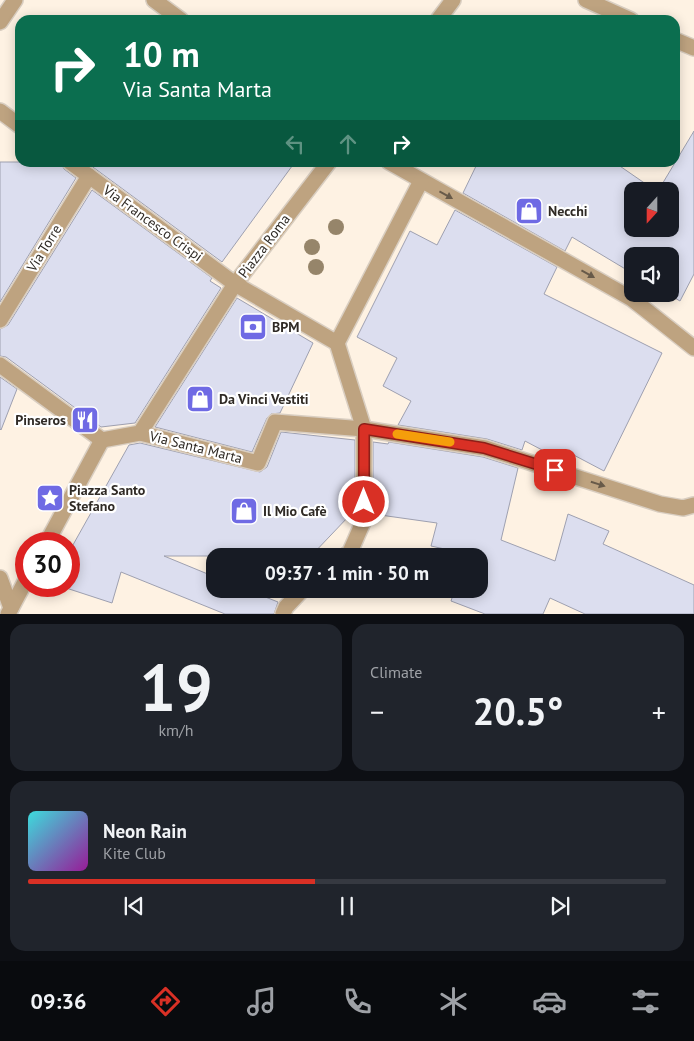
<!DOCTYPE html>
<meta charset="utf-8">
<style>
:root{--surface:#171b24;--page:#20242c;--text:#f1f3f6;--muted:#9ea1a6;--line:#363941;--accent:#d93025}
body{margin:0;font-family:"PT Sans",sans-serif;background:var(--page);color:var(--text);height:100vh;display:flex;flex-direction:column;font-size:19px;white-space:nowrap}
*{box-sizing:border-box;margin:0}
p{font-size:16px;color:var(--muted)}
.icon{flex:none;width:28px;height:28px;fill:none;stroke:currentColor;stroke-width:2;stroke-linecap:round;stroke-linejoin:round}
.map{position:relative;height:614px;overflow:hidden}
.side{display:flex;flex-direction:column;gap:10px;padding:10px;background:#0d0f14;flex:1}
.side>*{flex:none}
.top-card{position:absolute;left:15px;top:15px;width:665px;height:152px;border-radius:15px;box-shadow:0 2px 12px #0003;background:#0b6e4f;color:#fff;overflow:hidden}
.needle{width:32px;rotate:201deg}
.fabs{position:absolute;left:624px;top:182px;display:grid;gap:10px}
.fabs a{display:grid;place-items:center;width:55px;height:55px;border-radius:10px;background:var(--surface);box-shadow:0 2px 12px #0003;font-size:25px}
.speed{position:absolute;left:15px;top:532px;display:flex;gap:10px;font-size:25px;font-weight:700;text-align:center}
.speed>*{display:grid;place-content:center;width:65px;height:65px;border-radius:50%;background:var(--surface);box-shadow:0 2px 12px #0003;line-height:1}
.speed .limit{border:8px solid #d22;background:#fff;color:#111}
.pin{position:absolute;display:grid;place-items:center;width:42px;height:42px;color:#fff;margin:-21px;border-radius:10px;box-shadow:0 2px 8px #0006}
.me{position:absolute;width:55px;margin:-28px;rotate:0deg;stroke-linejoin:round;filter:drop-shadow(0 0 4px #0008)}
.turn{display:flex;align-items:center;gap:18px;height:105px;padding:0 25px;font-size:22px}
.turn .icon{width:65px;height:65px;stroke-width:2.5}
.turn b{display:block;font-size:35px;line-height:42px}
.lanes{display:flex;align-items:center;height:48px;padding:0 25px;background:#0003;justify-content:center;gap:25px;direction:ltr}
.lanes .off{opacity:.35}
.big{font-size:38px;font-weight:700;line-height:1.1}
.side .card{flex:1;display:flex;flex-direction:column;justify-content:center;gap:8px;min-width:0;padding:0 18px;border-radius:15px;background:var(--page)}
.side .dial{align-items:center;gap:0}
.dial b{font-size:65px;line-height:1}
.song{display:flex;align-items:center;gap:15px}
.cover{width:60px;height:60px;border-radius:8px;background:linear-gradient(135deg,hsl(180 70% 55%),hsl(300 70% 35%))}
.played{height:5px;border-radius:2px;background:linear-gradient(90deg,var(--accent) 45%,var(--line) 45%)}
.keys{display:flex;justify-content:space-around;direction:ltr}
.heat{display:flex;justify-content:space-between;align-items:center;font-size:28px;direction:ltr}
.side .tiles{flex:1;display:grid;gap:10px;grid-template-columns:1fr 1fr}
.card:last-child{grid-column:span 2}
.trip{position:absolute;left:206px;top:548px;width:282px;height:50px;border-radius:15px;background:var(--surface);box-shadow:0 2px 12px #0003;font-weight:700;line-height:50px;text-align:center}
.tabs{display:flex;height:80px;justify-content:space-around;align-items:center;background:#090b0e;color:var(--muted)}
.tabs .icon{width:35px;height:35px}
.tabs .active{color:var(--accent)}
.tabs b{font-size:22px;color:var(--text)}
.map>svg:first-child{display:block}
.building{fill:#dcdeef;stroke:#9ea0b0}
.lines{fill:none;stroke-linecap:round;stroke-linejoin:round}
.minor-casing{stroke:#d9cec1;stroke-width:18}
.minor{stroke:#bea380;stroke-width:15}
.tree{fill:#96856a}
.oneway{fill:#685a49}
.route-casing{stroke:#8d1f18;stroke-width:12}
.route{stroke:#d93025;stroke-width:9}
.slow{stroke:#f59e0b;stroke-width:9}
.labels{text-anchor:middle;stroke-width:4.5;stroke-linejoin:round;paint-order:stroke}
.poi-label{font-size:14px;font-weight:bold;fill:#2f2a25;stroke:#fff;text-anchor:start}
.street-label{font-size:14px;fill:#2f2a25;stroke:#fff}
</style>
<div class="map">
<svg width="694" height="614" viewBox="0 0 694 614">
<rect width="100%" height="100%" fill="#fef2e3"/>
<g class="building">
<path d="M694 131V274L680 301 668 294H670V256H632V273L572 237 565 251 463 193 478 162H614L656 191H632V229H670V191H658Z"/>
<path d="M0 162H61L64 169 76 178 0 302Z"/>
<path d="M86 162H295L222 262Z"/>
<path d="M92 190 212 278 210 281 221 288 135 423 101 427 6 357 0 356V329L8 325Z"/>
<path d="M455 210 557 267 544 294 662 353 604 471 568 452 563 461 525 441 522 450 487 439 398 425 411 401 383 386 397 358 357 337 410 231 437 245Z"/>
<path d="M237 298 313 343 280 413 271 414 267 418 252 452 155 427Z"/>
<path d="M0 377 17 389 1 430 0 429Z"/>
<path d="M281 432 355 440V512L349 511V516L311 556H164L215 577V589H245L278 602 274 614H225L121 572 112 603 60 586H69V552L129 445 140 443 260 472 267 467Z"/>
<path d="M373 442 388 444 389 442 483 457 518 468 501 540 555 561 568 514 609 531 603 544 694 585V614H585L550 598 543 614H485L451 601 455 589H480V556H467V554L431 546 437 523 373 514Z"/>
</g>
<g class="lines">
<g class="minor-casing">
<g id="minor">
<path d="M154 0 181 20"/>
<path d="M586 0 631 20"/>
<path d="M438 20 453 0"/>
<path d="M0 22 15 0"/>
<path d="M675 40 694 48"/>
<path d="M0 111 20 126"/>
<path d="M70 162 235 284 337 343 364 429V520L350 552 345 556"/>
<path d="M389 162 632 299 694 348"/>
<path d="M0 320 89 176"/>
<path d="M337 343 421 181"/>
<path d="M0 365 102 440"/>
<path d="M140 433 258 463 275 422 364 429 485 448 660 504 683 508 694 505"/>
<path d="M102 440 140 433 235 284 329 162"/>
<path d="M46 544 102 440"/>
<path d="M0 578 11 608"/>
<path d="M8 614 26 580"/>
<path d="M283 614 286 607 303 589"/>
</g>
</g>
<use href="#minor" class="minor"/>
</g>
<g class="tree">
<circle cx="336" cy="227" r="8"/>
<circle cx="312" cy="247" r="8"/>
<circle cx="316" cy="267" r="8"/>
</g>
<defs><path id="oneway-solid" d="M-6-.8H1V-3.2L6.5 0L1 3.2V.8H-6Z" transform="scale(1.25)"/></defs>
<g class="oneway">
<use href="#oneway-solid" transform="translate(446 195) rotate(29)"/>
<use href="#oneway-solid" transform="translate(588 274) rotate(29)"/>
<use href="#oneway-solid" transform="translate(598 484) rotate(18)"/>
</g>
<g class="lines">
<g class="route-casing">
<path id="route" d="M364 502V429L484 448 555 470"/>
</g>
<use href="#route" class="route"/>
<path class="slow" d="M397 434 450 442"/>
</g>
<defs>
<g id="shop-square" transform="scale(1.4375)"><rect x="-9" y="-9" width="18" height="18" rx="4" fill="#6f6ae4" stroke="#fff"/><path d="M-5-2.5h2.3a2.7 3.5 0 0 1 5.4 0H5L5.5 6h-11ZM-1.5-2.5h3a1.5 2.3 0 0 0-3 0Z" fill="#fff"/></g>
<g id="bank-square" transform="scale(1.4375)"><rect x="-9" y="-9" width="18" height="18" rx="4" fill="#6f6ae4" stroke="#fff"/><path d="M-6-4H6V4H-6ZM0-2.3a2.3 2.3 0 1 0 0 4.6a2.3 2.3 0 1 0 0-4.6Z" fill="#fff"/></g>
<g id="restaurant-square" transform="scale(1.4375)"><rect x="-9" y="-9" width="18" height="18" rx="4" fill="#6f6ae4" stroke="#fff"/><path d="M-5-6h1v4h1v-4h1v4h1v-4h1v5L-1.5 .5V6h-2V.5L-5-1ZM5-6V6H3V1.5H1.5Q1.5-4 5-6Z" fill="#fff"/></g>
<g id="sight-square" transform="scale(1.4375)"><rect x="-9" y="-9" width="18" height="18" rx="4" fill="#6f6ae4" stroke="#fff"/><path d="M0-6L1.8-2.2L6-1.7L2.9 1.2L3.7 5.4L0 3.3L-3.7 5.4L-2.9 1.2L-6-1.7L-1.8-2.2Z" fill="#fff"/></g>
</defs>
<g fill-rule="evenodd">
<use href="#shop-square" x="529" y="211"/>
<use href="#bank-square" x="253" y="327"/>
<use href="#shop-square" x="200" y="399"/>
<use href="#restaurant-square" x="85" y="420"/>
<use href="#sight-square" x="50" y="498"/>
<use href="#shop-square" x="244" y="511"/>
</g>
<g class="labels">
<g class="poi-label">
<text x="548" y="216">Necchi</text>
<text x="272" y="332">BPM</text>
<text x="219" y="404">Da Vinci Vestiti</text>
<text x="66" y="425" text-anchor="end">Pinseros</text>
<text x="69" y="495">Piazza Santo<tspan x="69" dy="16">Stefano</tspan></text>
<text x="263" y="516">Il Mio Cafè</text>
</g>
<g class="street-label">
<text transform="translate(153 223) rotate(36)" y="5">Via Francesco Crispi</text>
<text transform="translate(264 246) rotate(-53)" y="5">Piazza Roma</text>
<text transform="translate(44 248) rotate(-58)" y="5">Via Torre</text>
<text transform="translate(196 447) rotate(14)" y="5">Via Santa Marta</text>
</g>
</g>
</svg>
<div class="fabs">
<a><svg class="needle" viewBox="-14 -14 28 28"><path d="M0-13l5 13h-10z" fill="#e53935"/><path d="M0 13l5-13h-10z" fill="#9ea1a6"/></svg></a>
<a><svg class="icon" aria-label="sound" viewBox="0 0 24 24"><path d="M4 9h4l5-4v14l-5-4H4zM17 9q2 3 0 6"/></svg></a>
</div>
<div class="speed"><div class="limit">30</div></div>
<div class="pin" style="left:555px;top:470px;background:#d93025"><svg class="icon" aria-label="arrive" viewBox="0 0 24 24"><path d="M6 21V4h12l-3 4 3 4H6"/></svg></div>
<svg class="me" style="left:364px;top:502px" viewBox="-20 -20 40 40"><circle r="17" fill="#d93025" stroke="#fff" stroke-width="3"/><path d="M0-11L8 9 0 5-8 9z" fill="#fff"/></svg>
<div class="trip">09:37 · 1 min · 50 m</div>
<div class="top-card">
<div class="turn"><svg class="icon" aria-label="right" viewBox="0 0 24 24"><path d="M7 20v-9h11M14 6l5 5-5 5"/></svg><div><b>10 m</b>Via Santa Marta</div></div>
<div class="lanes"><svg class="icon off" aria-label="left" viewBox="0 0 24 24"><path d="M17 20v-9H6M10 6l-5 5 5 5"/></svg><svg class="icon off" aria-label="ahead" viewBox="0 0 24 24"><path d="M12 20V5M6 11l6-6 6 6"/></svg><svg class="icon" aria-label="right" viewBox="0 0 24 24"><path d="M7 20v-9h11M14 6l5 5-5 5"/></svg></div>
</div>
</div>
<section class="side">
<div class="tiles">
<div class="card dial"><b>19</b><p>km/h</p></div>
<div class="card"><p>Climate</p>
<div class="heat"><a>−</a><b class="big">20.5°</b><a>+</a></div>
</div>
<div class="card">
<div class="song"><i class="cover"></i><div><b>Neon Rain</b><p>Kite Club</p></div></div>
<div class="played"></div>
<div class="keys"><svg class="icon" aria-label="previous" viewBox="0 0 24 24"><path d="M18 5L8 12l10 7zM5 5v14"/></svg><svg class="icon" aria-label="pause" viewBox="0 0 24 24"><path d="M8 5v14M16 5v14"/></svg><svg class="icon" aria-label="next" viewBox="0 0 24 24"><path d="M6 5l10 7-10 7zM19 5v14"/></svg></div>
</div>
</div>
</section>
<nav class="tabs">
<b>09:36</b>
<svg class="icon active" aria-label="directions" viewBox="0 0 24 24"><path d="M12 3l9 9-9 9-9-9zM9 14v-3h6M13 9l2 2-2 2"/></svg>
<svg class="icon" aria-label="music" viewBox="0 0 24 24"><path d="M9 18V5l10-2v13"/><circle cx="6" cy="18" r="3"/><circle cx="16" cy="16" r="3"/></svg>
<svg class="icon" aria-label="phone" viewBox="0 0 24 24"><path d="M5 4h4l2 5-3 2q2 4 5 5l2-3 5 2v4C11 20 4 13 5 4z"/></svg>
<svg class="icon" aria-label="climate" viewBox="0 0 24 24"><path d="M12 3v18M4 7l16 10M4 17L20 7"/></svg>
<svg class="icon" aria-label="car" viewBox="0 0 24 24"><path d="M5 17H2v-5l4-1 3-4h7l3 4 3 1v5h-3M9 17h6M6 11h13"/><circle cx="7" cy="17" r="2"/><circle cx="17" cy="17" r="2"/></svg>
<svg class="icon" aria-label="filters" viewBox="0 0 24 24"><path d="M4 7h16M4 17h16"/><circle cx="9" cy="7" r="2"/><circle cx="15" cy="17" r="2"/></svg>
</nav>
